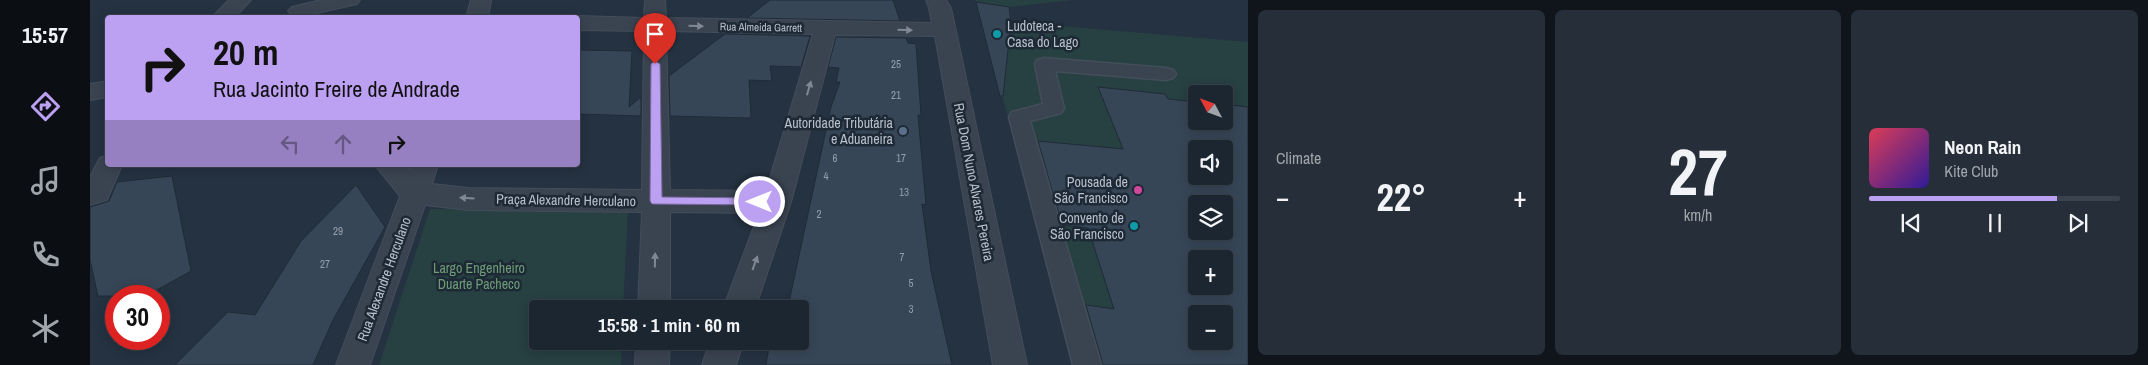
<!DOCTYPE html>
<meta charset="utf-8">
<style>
:root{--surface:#1c2631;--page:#252e39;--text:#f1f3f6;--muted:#a0a5ab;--line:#3a434d;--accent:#bca0f2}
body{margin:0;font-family:"Archivo Narrow",sans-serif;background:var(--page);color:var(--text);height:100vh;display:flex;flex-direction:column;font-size:19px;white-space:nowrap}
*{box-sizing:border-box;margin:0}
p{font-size:16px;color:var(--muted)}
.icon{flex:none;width:28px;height:28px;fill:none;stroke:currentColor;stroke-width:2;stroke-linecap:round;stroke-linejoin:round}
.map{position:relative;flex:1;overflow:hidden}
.side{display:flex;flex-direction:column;gap:10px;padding:10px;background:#0f151b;width:900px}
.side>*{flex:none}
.top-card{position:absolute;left:15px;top:15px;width:475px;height:152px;border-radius:5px;box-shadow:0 2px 12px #0003,0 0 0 1px var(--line);background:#bca0f2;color:#111;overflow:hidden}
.needle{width:32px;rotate:311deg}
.fabs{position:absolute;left:1098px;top:85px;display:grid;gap:10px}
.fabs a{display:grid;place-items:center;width:45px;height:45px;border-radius:5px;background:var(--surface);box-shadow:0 2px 12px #0003,0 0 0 1px var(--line);font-size:25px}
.speed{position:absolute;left:15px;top:285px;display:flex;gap:10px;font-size:25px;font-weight:700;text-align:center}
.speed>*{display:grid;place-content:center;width:65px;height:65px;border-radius:50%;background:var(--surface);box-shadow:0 2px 12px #0003,0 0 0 1px var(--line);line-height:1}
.speed .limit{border:8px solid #d22;background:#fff;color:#111}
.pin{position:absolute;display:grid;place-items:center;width:42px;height:42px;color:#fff;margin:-51px -21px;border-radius:50% 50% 50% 0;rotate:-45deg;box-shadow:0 0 5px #0007}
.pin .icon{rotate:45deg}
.me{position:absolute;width:55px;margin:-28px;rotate:270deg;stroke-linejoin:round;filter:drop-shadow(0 0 4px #0008)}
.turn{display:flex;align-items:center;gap:18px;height:105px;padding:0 25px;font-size:22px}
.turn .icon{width:65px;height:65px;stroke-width:2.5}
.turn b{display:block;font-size:35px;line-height:42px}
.lanes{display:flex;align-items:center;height:48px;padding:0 25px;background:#0003;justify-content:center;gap:25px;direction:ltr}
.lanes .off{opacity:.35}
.big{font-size:38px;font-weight:700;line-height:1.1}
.side .card{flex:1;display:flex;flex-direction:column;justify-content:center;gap:8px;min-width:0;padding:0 18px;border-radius:8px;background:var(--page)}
.side .dial{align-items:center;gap:0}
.dial b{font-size:65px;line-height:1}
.song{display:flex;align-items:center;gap:15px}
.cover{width:60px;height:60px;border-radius:8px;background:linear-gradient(135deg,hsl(350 70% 55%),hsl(250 70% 35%))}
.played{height:5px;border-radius:2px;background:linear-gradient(90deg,var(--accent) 75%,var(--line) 75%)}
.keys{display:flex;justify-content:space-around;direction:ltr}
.heat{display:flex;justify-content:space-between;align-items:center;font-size:28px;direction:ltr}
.side .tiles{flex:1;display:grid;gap:10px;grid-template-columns:repeat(3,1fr)}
.trip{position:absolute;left:439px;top:300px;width:280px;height:50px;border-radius:5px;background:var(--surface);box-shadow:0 2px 12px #0003,0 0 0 1px var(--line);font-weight:700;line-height:50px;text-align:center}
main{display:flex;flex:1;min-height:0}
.tab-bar{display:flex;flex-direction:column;width:90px;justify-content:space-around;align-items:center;background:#0b0f14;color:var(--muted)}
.tab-bar .icon{width:35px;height:35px}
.tab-bar .active{color:var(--accent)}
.tab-bar b{font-size:22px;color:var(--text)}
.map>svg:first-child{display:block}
.green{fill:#274042;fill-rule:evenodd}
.building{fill:#374657;stroke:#202b38;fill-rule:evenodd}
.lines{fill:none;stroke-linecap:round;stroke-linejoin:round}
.lane-casing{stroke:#444d5a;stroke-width:3}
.street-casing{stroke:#444d5a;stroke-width:2}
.lane{fill:#3a4451;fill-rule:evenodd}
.street{fill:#3a4451;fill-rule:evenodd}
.oneway{fill:#7f8894}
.route{fill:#bca0f2;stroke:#7a689d}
.culture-dot{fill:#0f9aa8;stroke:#1e2936;stroke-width:2}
.service-dot{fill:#5c6f8a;stroke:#1e2936;stroke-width:2}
.hotel-dot{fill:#d1479c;stroke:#1e2936;stroke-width:2}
.labels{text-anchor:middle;stroke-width:5;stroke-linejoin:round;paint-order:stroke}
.far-street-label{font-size:11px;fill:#b7bfcb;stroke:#1e2936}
.number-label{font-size:11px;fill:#959fac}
.poi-label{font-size:14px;fill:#b7bfcb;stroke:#1e2936;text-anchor:end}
.street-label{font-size:14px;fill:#b7bfcb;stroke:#1e2936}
.park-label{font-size:14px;fill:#6d9d77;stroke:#1e2936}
</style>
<main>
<nav class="tab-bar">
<b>15:57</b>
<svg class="icon active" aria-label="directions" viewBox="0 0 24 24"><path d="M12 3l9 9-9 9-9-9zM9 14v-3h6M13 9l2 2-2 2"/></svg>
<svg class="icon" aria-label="music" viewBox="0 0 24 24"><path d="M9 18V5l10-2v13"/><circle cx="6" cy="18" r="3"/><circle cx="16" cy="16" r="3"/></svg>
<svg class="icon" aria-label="phone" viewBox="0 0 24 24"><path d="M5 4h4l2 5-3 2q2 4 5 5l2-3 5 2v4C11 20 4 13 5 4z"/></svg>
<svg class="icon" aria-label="climate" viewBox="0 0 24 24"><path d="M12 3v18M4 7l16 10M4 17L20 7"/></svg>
</nav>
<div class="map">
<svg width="1158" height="365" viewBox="0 0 1158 365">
<rect width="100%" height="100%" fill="#253241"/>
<g class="green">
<path d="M885 0H983L920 7 922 22 1158 42V365H988ZM1106 94H1134V121H1106ZM1106 149H1134V176H1106ZM1106 204H1134V231H1106ZM1106 259H1134V286H1106ZM1106 314H1134V341H1106Z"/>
<path d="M340 209 538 210 533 309H448V341H532L531 365H289Z"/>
</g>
<g class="building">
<path d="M680 0H803L810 21 657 18Z"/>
<path d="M886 2 919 7 921 22 913 96H910Z"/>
<path d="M635 34 720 36 711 67 680 66 682 81 659 80 661 118 580 116 579 76Z"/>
<path d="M746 37 816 38 818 43 826 44 831 115H828L836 205 832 204 841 271 862 365H676L680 341H710V309H685L686 301 699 302 741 107 750 82H746L749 68 738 67Z"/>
<path d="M488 50 542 51 539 107 551 97V116L488 114Z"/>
<path d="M1008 87 1075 94 1078 99 1106 102V121H1134V104L1158 107V365H1013L996 305 1024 309 998 228 972 225 948 141 1033 149ZM1106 149H1134V176H1106ZM1106 204H1134V231H1106ZM1106 259H1134V286H1106ZM1106 314H1134V341H1106Z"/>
<path d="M82 176 101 271 56 296H8L0 260V207L19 201 27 182Z"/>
<path d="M266 185 295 227 243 320 223 365H85L138 312 165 315 211 241Z"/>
</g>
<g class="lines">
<g class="lane-casing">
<path id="lane" d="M954 58 1076 68 1083 70 1086 74 1083 78 1076 80 965 71 974 108 971 113 940 121 1011 365H983L919 117 922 112 953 104 945 64 947 60Z"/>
</g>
<g class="street-casing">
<g id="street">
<path d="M139 0H161L144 18H121Z"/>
<path d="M231 0H270L267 4 209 17 202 15 198 11 202 7Z"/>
<path d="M381 0H401L398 18H376Z"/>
<path d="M555 0H575L576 18 842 23 839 8 836 0H856L861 8 937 365H903L845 36 745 35 701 202 665 309H633L669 213 580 212V309H548L552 212 378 210 335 205 280 365H246L310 196 285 165H314L320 170 322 165H348L342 184 378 188 552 190 554 31 488 30V18H484L488 16 554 18ZM576 31 723 34 676 191 580 190Z"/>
<path d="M18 81V97L0 100V84Z"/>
<path d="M18 155V165H32L17 200 0 205V177L10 158Z"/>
<path d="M546 341H580L579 365H545Z"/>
<path d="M620 341H654L646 365H612Z"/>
</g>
</g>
<use href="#lane" class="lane"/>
<use href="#street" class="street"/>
</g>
<defs><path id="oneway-solid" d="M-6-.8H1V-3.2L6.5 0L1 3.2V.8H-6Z" transform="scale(1.25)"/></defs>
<g class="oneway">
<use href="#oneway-solid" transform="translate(606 26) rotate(1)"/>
<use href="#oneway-solid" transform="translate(815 30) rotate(1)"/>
<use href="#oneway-solid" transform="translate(719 88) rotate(-74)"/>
<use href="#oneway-solid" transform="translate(377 198) rotate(-176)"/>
<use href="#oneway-solid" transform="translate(565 260) rotate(-89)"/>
<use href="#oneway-solid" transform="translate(665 263) rotate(-70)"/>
</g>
<path class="route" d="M565 61 570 64 572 197 670 198 676 202 674 205 562 204 560 201 561 64Z"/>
<g class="culture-dot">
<circle cx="907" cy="34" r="5"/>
<circle cx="1044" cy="226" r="5"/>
</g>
<circle class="service-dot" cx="813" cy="131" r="5"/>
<circle class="hotel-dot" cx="1048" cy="190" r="5"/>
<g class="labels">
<g class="far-street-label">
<text transform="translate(671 27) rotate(1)" y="4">Rua Almeida Garrett</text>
</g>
<g class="number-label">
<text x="806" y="68">25</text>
<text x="806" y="99">21</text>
<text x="745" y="162">6</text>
<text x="811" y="162">17</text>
<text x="736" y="180">4</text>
<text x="814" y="196">13</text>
<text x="729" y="218">2</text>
<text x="248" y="235">29</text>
<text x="812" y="261">7</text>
<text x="235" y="268">27</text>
<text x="821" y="287">5</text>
<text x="821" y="313">3</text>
</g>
<g class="poi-label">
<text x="917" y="31" text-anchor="start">Ludoteca -<tspan x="917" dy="16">Casa do Lago</tspan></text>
<text x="803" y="128">Autoridade Tributária<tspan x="803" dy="16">e Aduaneira</tspan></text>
<text x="1038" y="187">Pousada de<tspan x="1038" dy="16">São Francisco</tspan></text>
<text x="1034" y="223">Convento de<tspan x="1034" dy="16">São Francisco</tspan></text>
</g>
<g class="street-label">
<text transform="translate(884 182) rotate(79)" y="5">Rua Dom Nuno Alvares Pereira</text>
<text transform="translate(476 200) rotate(1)" y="5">Praça Alexandre Herculano</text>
<text transform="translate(294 279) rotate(-70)" y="5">Rua Alexandre Herculano</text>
</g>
<g class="park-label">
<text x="389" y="273">Largo Engenheiro<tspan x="389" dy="16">Duarte Pacheco</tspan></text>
</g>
</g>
</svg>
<div class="fabs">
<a><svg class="needle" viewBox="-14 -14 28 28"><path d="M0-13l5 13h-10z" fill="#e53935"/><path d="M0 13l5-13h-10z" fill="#a0a5ab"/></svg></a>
<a><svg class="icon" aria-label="sound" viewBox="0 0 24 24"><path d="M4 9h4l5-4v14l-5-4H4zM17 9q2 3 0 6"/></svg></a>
<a><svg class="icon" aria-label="layers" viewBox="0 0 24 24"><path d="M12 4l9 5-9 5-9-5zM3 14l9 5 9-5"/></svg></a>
<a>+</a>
<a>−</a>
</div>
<div class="speed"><div class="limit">30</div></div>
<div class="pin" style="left:565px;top:64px;background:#d93025"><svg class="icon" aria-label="arrive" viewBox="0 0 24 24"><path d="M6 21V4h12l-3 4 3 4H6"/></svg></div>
<svg class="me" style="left:670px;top:202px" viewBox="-20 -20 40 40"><circle r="17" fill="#bca0f2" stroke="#fff" stroke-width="3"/><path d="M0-11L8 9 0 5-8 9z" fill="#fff"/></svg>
<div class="trip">15:58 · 1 min · 60 m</div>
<div class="top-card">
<div class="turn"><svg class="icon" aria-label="right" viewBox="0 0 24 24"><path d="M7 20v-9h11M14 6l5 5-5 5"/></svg><div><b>20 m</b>Rua Jacinto Freire de Andrade</div></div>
<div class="lanes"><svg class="icon off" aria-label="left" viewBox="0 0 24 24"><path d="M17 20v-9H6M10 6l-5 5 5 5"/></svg><svg class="icon off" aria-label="ahead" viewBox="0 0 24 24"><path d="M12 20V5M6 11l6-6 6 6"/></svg><svg class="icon" aria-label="right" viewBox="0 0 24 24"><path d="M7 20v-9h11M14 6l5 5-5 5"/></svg></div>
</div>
</div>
<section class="side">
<div class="tiles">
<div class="card"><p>Climate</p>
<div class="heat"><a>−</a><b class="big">22°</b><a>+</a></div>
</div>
<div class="card dial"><b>27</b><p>km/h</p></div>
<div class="card">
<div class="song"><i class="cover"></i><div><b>Neon Rain</b><p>Kite Club</p></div></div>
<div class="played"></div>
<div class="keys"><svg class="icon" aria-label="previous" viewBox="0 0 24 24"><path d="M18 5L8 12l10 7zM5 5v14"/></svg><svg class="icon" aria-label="pause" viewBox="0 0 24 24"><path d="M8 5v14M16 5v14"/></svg><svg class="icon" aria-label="next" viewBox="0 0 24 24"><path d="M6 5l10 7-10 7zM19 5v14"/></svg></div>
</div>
</div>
</section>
</main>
